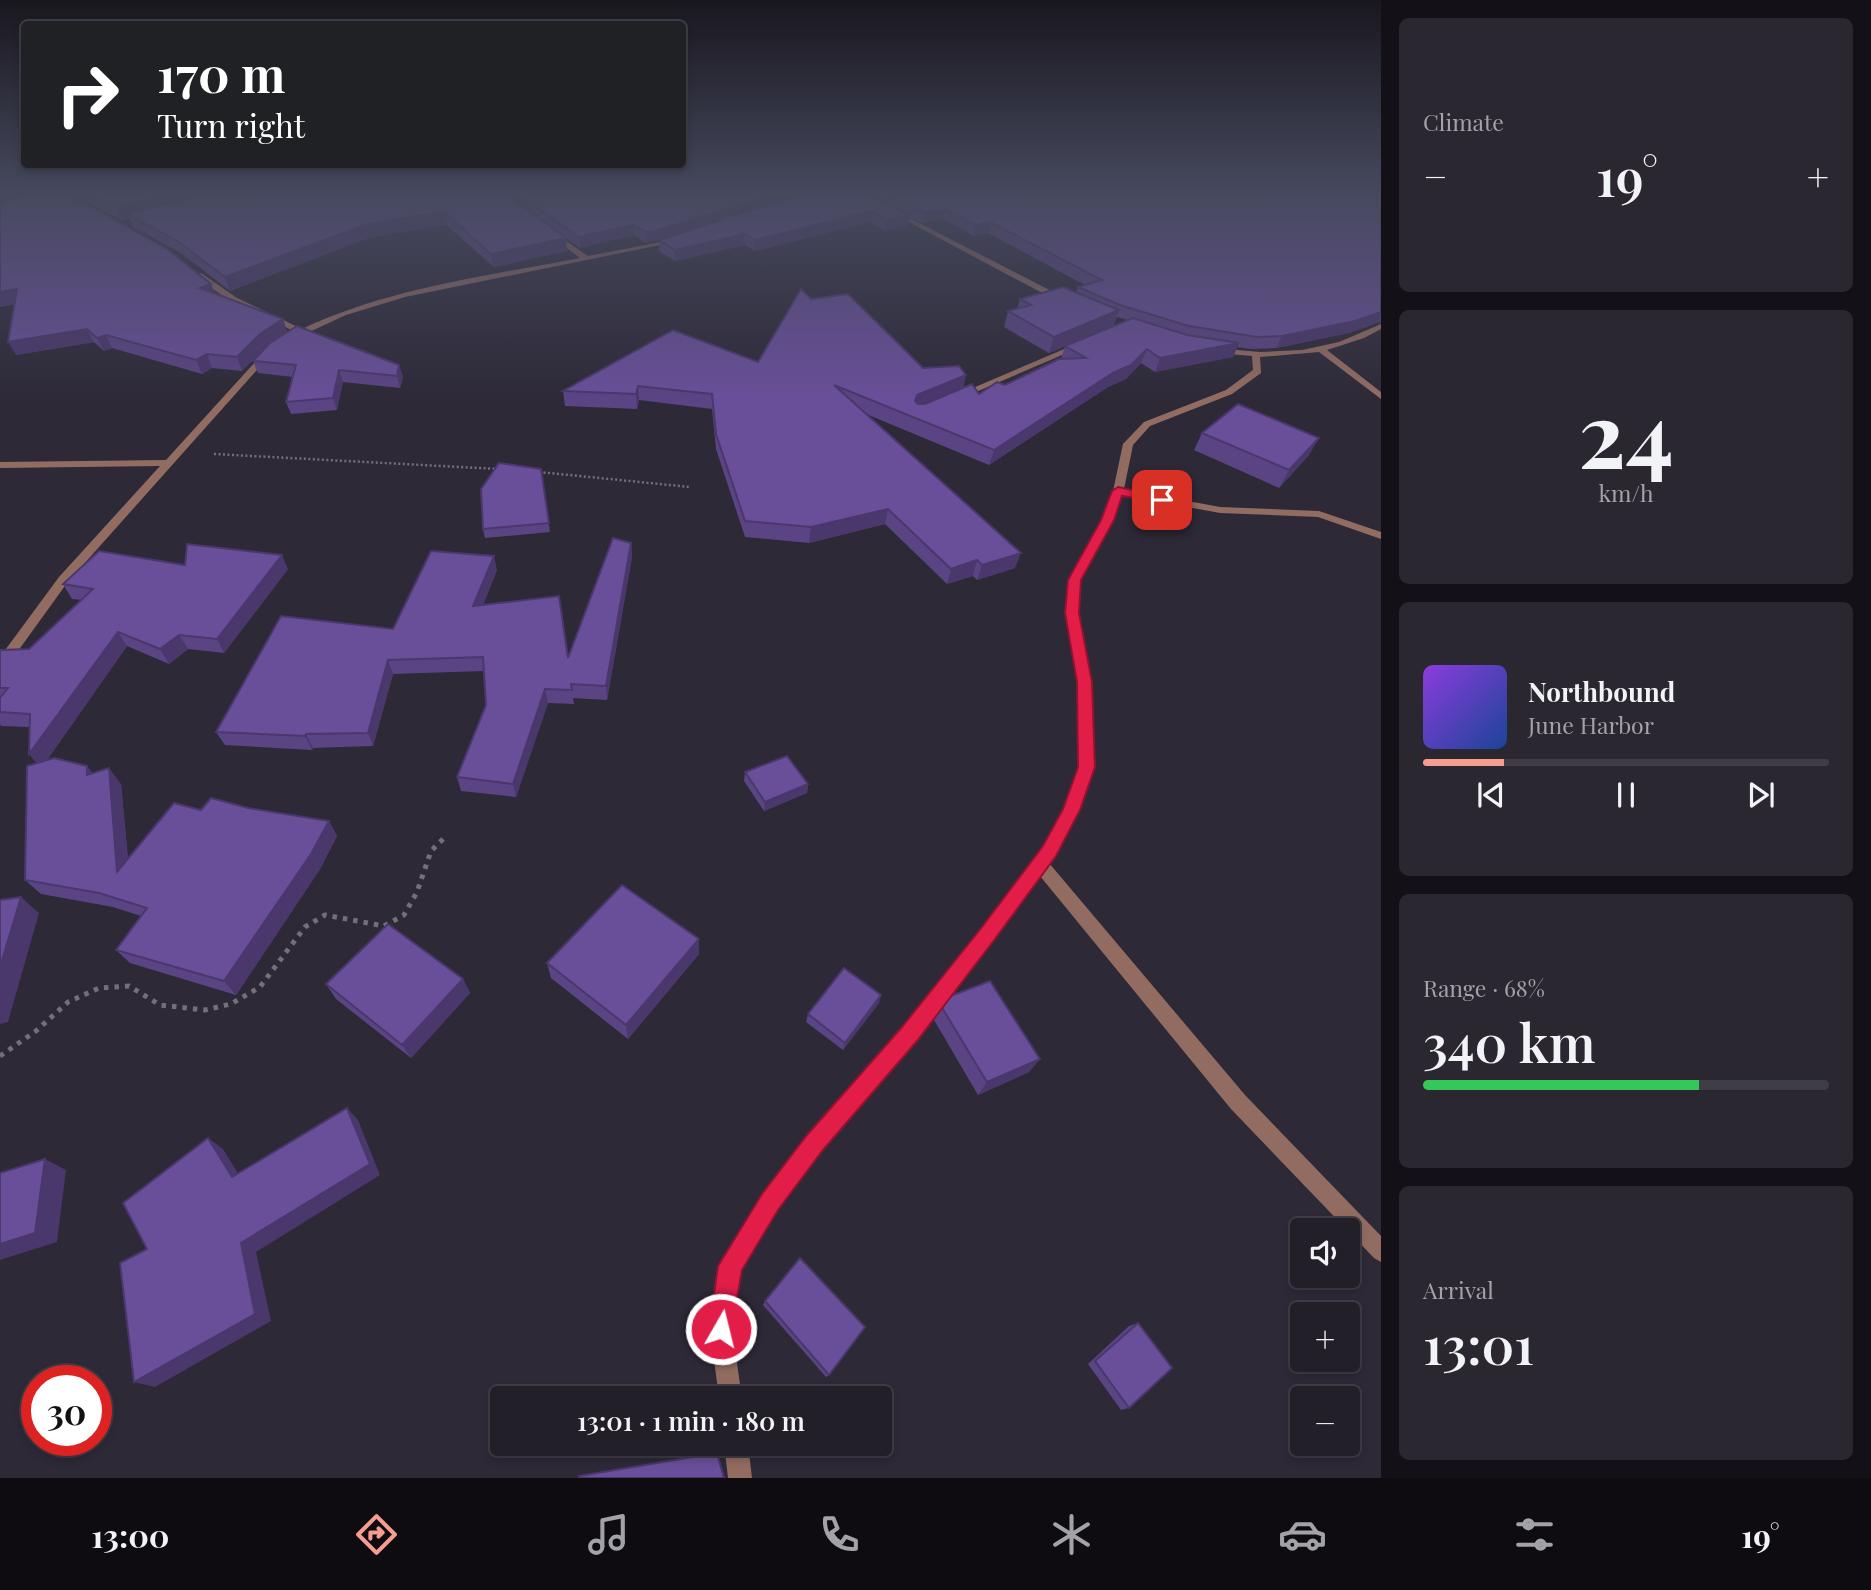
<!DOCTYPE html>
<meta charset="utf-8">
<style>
:root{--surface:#221f29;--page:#2a2731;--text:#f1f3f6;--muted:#a2a2a8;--line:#3f3d46;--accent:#f59d8e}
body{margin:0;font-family:"Playfair Display",serif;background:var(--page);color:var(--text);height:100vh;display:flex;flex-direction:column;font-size:26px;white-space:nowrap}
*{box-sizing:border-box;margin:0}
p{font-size:23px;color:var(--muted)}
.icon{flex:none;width:38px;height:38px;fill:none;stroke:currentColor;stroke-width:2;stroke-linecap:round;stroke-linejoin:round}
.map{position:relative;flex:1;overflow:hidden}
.details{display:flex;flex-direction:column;gap:18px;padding:18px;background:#131117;width:490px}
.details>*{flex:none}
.top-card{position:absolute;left:21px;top:21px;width:665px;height:147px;border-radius:7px;box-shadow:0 4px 10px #0003,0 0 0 2px var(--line);background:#202124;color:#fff;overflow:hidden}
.controls{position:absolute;left:1290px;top:1218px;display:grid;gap:14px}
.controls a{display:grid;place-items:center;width:70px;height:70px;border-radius:7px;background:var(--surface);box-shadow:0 4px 10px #0003,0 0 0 2px var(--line);font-size:35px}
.speed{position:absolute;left:21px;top:1365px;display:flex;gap:14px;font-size:35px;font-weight:700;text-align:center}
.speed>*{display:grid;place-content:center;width:91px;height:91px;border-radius:50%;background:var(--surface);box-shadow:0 4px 10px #0003,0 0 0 2px var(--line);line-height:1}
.speed .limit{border:10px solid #d22;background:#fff;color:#111}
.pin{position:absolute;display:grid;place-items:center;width:60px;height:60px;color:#fff;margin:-30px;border-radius:14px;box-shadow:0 4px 10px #0006}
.me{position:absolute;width:77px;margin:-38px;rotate:8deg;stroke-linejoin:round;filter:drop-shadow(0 0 5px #0008)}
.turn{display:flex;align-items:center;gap:24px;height:147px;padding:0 21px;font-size:32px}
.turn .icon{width:91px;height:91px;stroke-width:2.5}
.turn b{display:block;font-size:49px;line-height:60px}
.big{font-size:52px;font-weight:600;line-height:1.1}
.details .widget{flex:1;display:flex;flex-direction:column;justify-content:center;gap:10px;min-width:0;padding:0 24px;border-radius:10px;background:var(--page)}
.details .dial{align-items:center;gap:0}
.dial b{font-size:91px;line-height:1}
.song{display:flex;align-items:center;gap:21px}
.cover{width:84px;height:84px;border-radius:10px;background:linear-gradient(135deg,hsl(270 70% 55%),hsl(220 70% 35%))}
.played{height:7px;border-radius:4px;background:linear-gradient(90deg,var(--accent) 20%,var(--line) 20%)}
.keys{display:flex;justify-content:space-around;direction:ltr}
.heat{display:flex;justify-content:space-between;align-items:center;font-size:38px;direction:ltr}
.charge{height:10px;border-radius:5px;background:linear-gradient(90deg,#34c759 68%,var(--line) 0)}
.trip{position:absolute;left:490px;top:1386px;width:402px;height:70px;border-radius:7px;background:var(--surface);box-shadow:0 4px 10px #0003,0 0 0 2px var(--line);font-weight:600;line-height:70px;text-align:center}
.dock{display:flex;height:112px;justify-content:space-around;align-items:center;background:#0e0c10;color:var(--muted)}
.dock .icon{width:49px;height:49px}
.dock .on{color:var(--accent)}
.dock b{font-size:32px;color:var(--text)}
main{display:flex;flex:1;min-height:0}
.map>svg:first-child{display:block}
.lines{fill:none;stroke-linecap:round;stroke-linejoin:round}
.path-far1{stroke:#73707c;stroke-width:2.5;stroke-dasharray:2 2.5;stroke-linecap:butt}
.path{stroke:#73707c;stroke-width:5;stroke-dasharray:4.5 6;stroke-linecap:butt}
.minor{fill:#936c61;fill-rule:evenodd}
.wall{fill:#5a4484;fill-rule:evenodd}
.shaded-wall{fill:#4a376c}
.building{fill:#694f9a;stroke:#4a376c;stroke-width:2}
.route{fill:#e11d48;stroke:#92132f;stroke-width:2}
</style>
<main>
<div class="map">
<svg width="1381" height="1478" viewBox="0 0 1381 1478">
<rect width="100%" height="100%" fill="#2d2937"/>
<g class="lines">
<g class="path-far1">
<path d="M214 454 498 469"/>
<path d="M539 472 690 487"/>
</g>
<path class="path" d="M0 1056 36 1031 68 1002 99 988 129 986 160 1005 205 1010 231 1004 260 987 305 927 325 915 384 926 404 915 417 892 431 851 445 837"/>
<g class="minor">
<path d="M894 210 1065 298 1066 300 1059 302 892 213Z"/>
<path d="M549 232H553L588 256 676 239 680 241 405 297 346 315 290 341 286 338 296 332 231 302 194 275 201 273 237 298 302 329C389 288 487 276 580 258L549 234Z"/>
<path d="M1381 324V329L1364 338 1327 350 1381 392V399L1319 352 1260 357 1261 373 1232 394 1150 426 1133 445 1124 489 1220 507 1319 511 1381 532V539L1318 517 1220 513 1122 495 1113 521 1080 580 1078 613 1092 682 1093 767 1078 810 1049 863 1245 1095 1381 1236V1262L1374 1258 1231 1109 1040 876 916 1040 822 1149 777 1209 740 1269 732 1329 742 1398H719L710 1329 722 1258 763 1195 808 1135 904 1028 983 928 1044 846 1064 809 1079 767 1078 682 1066 613 1068 580 1101 521 1113 491 1123 444 1144 422 1226 390 1253 370 1252 356 1217 353 1213 350 1214 348 1260 352 1302 350 1339 342Z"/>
<path d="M1076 344 1083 346 962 398 954 396Z"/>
<path d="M265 351 272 353 67 583 5 669 0 671V657L59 577 160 466 0 468V462L166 460Z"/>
<path d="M724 1444H748L752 1478H728Z"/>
</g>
</g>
<g class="wall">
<path d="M73 194H510L567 251 494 267 446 225 371 237 230 291 181 253 133 227 129 218 121 220 74 195Z"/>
<path d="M516 194H1381V323L1380 322 1349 333 1276 348 1251 349 1237 347 1233 357 1155 372 1141 363 1126 379 1108 387 989 465 866 414 1015 568 977 580 973 576 947 584 885 524 809 543 745 537 716 449 712 409 639 400 637 409 565 406 563 391 758 362 811 299 923 368 966 375 963 388 979 394 1005 385 1061 359 1065 346 1049 353 1004 327 1008 311 1017 309 1020 299 1076 292 1078 287 1085 285 988 233 974 236 943 219 922 223 909 217 908 226 885 231 871 222 755 251 745 245 675 261 659 251V240L646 243 634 235 580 248 527 209 517 197ZM1117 317 1128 320 1113 326Z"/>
<path d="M0 202 211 284 215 293 283 319 287 332 399 365 403 377 400 388 343 382 337 410 291 414 286 402 293 377 258 373 253 361 269 344 265 347 242 371 212 368 202 374 112 348 104 351 94 342 16 355 15 304 0 307Z"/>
<path d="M1202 433 1309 455 1279 488 1194 450Z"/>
<path d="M541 469 550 532 485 538 483 529Z"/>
<path d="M631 543 632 557 607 700 573 698 574 704 548 703 516 797 461 791 457 777 486 705 484 671 393 674 373 746 313 748 312 750 225 745 216 732 497 570 483 605 568 658Z"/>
<path d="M185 565 288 569 224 653 188 649 169 664 127 646 47 760 93 773 121 784 128 859 201 810 248 808 329 821 337 836 320 869 236 995 130 963 116 950 141 916 113 907 41 894 25 880 37 763 29 754V727L1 726 0 724V650L29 649 82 600 72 599 63 584Z"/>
<path d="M745 772 808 784 807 793 764 811 744 781Z"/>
<path d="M699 939V954L628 1039 551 978 547 963Z"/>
<path d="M463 979 470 993 411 1058 336 999 326 984Z"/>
<path d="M879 1003 843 1050 806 1022 808 1014Z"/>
<path d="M941 1006 1040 1059 1029 1072 978 1095 934 1020Z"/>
<path d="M765 1301 829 1375 826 1377 763 1305Z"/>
<path d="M1138 1323 1129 1408 1121 1410 1088 1364 1129 1326Z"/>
</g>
<g class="shaded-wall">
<path d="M170 194H222L127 214 129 218 121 220 116 208Z"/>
<path d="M775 194H808L655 241 646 243V232Z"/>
<path d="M945 209 943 219 922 223 924 213Z"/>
<path d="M872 211 871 222 755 251V240Z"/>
<path d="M444 212 446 225 371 237 230 291 225 277 367 224Z"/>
<path d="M910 215 908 226 885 231 887 220Z"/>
<path d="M990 222 988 233 974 236 976 225Z"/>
<path d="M633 225 634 235 580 248 579 237Z"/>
<path d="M745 234V245L675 261V250Z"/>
<path d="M566 238 567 251 494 267 491 254Z"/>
<path d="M211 284 216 297 200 288Z"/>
<path d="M17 289 25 302 0 307V292Z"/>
<path d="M1119 310 1113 326 1049 353 1054 337Z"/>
<path d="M1381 312 1380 322 1349 333 1276 348 1282 336Z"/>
<path d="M283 319 287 332 265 347 242 371 237 357 260 334Z"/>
<path d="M87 329 94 342 16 355 8 342Z"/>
<path d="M106 335 112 348 104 351 97 338Z"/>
<path d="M1239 343 1233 357 1155 372 1160 358Z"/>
<path d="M1147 349 1141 363 1126 379 1108 387 989 465 994 450Z"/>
<path d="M207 354 212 368 202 374 196 360Z"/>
<path d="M399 365 403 377 400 388 397 376Z"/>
<path d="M339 370 343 382 337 410 333 398Z"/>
<path d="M966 375 962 389 912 416 917 395Z"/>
<path d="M638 386 639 400 637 409 636 394Z"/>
<path d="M1319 438 1309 455 1279 488 1289 470Z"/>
<path d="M888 509 885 524 809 543 811 527Z"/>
<path d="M631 543 632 557 607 700 606 686Z"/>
<path d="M1021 553 1015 568 977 580 982 565Z"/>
<path d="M282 555 288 569 224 653 217 639Z"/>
<path d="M494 556 497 570 477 620 473 606Z"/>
<path d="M977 560 973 576 947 584 951 569Z"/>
<path d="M118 632 127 646 41 768 29 754Z"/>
<path d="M179 635 188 649 169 664 160 649Z"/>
<path d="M388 660 393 674 373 746 368 733Z"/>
<path d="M545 689 548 703 516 797 513 784Z"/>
<path d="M306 734 313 748 312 750 305 736Z"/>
<path d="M87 766 100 782 87 775Z"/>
<path d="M109 768 121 784 130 886 117 872Z"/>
<path d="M808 784 807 793 764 811 765 802Z"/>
<path d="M329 821 337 836 320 869 236 995 224 981Z"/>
<path d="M21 897 39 913 8 1022 0 1024V967Z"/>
<path d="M699 939V954L628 1039 626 1025Z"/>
<path d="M463 979 470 993 411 1058 402 1045Z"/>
<path d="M881 995 879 1003 843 1050 845 1043Z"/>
<path d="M1040 1059 1029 1072 978 1095 987 1082Z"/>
<path d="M347 1108 358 1120 380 1175 256 1252 271 1321 155 1387 134 1382 241 1243Z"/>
<path d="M208 1138 223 1149 247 1188 232 1177Z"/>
<path d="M45 1159 66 1170 57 1242 0 1260V1244Z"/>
</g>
<g class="building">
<path d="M34 194H68L167 249 211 284 200 288 283 319 260 334 237 357 207 354 196 360 106 335 97 338 87 329 8 342 17 289 0 292V202Z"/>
<path d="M89 194H170L116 208Z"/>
<path d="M202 194H510L518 203 566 238 491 254 444 212 367 224 225 277 176 240 127 214Z"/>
<path d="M521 194H775L655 231 646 232 633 225 579 237 525 199Z"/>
<path d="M800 194H868L910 215 887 220 872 211 755 240 745 234 675 250 659 240Z"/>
<path d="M886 194H1381V312L1355 321 1282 336 1257 337 1189 326 1120 305 1078 287 1102 280 990 222 976 225 945 209 924 213Z"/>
<path d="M1063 287 1119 310 1054 337 1008 311 1031 305 1020 299Z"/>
<path d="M801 289 811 299 848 294 923 368 959 366 966 375 917 395 915 401 918 404H925L972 384 979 394 997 382 1005 385 1059 359 1086 358 1065 346 1133 318 1187 335 1239 343 1160 358 1147 349 1131 365 1113 373 994 450 834 385 1021 553 982 565 977 560 951 569 888 509 811 527 745 521 716 434 712 394 638 386 636 394 563 391 673 330 758 362Z"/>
<path d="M297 326 399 365 397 376 339 370 333 398 286 402 296 365 253 361 270 343Z"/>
<path d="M1238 404 1319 438 1289 470 1202 433Z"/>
<path d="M499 463 541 469 549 523 483 529 481 489Z"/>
<path d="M613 538 631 543 606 686 571 684 572 690 545 689 513 784 457 777 486 705 483 657 388 660 368 733 306 734 305 736 216 732 281 616 393 629 431 551 494 556 473 606 559 596 568 658Z"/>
<path d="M187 544 282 555 217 639 179 635 160 649 118 632 29 754 30 714 0 712V698L8 688H0V650L29 649 93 589 63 584 99 551 185 565Z"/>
<path d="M787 756 808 784 765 802 745 772Z"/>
<path d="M54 758 87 766V775L109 768 117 872 174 803 201 810 211 798 248 808 329 821 311 854 224 981 116 950 147 908 99 893 25 880 27 766Z"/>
<path d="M622 885 699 939 626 1025 547 963Z"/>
<path d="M21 897 0 967V900Z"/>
<path d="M388 924 463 979 402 1045 326 984Z"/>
<path d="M844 968 881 995 845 1043 808 1014Z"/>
<path d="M990 981 1040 1059 987 1082 941 1006 948 997Z"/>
<path d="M347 1108 370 1164 241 1243 255 1314 134 1382 120 1263 147 1249 123 1203 208 1138 232 1177Z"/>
<path d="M45 1159 35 1233 0 1244V1173Z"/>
<path d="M800 1258 865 1327 829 1375 765 1301Z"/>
<path d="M1138 1323 1172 1368 1129 1408 1095 1361Z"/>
<path d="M717 1453 724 1478H580L579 1476Z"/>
</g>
<linearGradient id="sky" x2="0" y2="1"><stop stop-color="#19171e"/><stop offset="0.48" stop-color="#46495e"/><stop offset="1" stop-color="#46495e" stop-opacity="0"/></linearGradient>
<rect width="1381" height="401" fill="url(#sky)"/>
<path class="route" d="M1118 487 1162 496 1168 500 1162 503 1122 496 1114 520 1081 580 1079 613 1092 682 1095 767 1080 810 1056 856 995 939 917 1041 823 1150 778 1210 742 1270 730 1337 721 1341 712 1337 709 1329 718 1266 762 1194 807 1135 902 1027 982 927 1043 846 1063 809 1078 767 1077 682 1065 613 1068 580 1101 520 1112 491Z"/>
</svg>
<div class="controls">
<a><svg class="icon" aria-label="sound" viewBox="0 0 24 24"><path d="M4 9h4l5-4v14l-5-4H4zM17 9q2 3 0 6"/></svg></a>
<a>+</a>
<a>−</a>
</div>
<div class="speed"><div class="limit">30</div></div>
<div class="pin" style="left:1162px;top:500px;background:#d93025"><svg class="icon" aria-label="arrive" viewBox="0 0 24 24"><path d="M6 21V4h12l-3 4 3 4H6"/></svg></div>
<svg class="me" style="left:721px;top:1329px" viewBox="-20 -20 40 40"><circle r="17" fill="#e11d48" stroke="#fff" stroke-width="3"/><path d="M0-11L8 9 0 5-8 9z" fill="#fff"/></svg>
<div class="trip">13:01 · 1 min · 180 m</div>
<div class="top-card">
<div class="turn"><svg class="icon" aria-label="right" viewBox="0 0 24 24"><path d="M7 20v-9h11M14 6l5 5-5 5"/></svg><div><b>170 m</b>Turn right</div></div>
</div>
</div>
<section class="details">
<div class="widget"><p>Climate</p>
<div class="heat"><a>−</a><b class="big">19°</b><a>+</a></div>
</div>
<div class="widget dial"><b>24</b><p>km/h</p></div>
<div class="widget">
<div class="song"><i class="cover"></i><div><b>Northbound</b><p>June Harbor</p></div></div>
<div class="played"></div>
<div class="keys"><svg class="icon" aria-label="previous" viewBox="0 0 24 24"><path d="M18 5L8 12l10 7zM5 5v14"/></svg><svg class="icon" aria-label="pause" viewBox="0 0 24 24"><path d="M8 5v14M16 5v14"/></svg><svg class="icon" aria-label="next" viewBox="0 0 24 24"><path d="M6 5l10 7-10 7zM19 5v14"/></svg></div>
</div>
<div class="widget"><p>Range · 68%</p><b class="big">340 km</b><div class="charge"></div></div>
<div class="widget"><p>Arrival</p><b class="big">13:01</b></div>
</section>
</main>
<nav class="dock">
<b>13:00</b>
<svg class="icon on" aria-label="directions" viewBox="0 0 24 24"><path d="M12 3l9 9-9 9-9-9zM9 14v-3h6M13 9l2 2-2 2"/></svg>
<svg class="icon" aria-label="music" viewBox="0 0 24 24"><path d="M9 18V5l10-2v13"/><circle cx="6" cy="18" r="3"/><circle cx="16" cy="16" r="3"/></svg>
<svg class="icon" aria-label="phone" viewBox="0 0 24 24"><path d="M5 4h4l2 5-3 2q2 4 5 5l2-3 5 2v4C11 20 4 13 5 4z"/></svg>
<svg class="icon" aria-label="climate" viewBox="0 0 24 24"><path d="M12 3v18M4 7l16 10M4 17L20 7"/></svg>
<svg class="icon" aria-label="car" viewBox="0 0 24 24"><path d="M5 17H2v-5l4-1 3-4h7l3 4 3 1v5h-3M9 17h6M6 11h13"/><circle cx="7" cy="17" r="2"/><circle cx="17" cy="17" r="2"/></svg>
<svg class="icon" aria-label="filters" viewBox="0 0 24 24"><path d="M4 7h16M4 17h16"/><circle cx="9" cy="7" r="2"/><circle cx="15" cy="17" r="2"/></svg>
<b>19°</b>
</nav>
